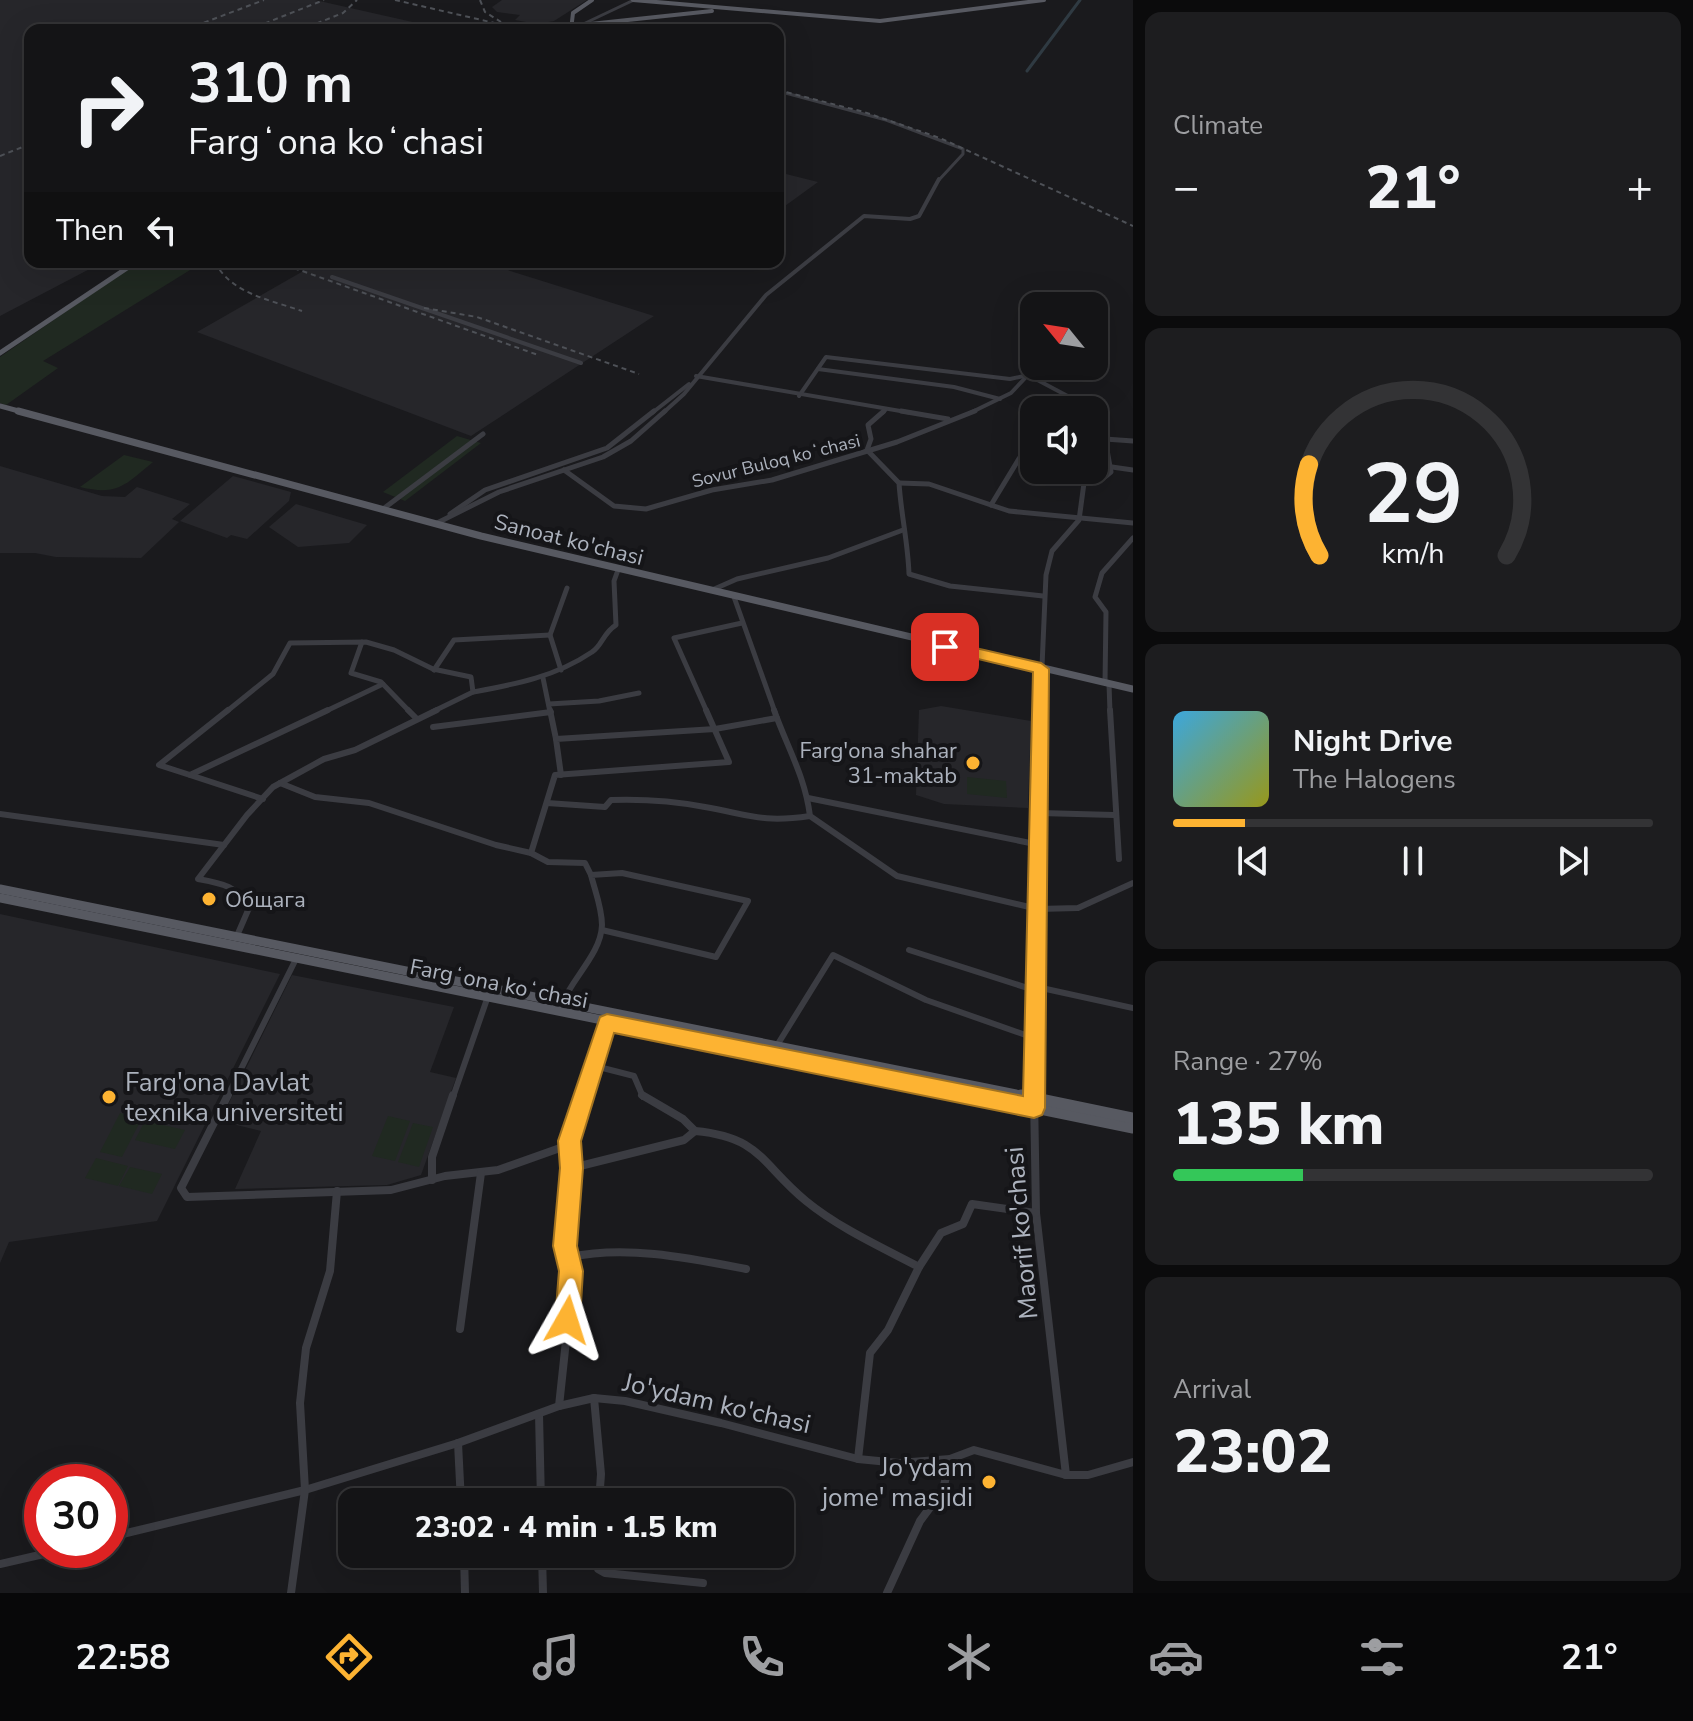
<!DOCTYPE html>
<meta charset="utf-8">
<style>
:root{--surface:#141416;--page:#1d1d1f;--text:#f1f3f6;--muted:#9d9ea1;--line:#333335;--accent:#fdb332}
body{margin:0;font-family:"Nunito Sans",sans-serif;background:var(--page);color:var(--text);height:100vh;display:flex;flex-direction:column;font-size:30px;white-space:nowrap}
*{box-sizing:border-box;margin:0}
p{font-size:26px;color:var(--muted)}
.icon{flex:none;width:44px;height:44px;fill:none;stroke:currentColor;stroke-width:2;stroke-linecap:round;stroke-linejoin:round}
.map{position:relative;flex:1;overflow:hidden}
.panel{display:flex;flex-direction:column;gap:12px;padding:12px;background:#0b0b0c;width:560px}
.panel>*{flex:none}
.guide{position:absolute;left:24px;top:24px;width:760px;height:244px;border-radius:16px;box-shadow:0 8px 32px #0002,0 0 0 2px var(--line);background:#141416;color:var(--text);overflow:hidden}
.needle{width:52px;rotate:300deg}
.fabs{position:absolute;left:1020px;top:292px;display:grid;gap:16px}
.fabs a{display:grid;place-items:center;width:88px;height:88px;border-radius:16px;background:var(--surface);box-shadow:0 8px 32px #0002,0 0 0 2px var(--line);font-size:40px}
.speed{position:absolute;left:24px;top:1464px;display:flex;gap:16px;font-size:40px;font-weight:700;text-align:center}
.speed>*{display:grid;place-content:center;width:104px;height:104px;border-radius:50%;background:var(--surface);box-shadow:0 8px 32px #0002,0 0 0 2px var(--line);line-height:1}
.speed .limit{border:12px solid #d22;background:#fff;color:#111}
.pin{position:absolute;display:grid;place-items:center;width:68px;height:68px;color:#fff;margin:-34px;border-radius:16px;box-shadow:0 4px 12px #0006}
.me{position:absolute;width:88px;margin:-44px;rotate:6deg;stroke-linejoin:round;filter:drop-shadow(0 0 6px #0008)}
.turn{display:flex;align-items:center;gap:28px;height:168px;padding:0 32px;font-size:36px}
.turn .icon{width:104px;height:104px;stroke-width:2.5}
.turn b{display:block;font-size:56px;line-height:68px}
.then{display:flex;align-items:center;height:76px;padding:0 32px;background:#0003;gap:16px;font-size:30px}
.big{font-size:60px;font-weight:800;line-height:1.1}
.panel .widget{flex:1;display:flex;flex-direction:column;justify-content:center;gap:12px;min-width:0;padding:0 28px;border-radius:16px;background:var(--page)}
.panel .dial{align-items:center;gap:0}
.dial svg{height:208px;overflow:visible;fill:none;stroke:var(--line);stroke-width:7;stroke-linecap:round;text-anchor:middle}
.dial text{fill:var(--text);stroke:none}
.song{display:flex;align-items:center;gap:24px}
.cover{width:96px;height:96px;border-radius:12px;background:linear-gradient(135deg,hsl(200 70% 55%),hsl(60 70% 35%))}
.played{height:8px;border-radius:4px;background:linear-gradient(90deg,var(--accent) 15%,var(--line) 15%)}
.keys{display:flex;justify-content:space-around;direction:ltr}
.heat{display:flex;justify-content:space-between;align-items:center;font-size:44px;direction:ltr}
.charge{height:12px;border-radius:6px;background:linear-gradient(90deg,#34c759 27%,var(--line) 0)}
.trip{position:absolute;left:338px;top:1488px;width:456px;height:80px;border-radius:16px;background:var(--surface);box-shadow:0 8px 32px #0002,0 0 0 2px var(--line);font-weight:800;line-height:80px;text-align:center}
.dock{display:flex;height:128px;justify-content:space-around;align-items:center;background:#080809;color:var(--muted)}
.dock .icon{width:56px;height:56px}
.dock .on{color:var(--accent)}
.dock b{font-size:36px;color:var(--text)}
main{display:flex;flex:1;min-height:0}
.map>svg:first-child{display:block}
.built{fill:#26262a}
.green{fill:#202921}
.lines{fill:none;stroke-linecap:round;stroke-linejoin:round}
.canal{stroke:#2f3a42;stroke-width:3}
.minor-far4{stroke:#3b3c42;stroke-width:3}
.minor-far3{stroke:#3b3c42;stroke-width:4}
.minor-far2{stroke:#3b3c42;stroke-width:5}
.minor-far1{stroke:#3b3c42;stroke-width:6}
.minor{stroke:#3b3c42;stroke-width:8}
.major-far4{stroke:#575961;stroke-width:4}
.major-far3{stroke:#575961;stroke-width:5}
.major-far2{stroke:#575961;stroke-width:7}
.major-far1{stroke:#575961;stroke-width:9}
.major{stroke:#575961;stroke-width:11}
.rail{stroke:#4e5157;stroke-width:2;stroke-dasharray:5 4;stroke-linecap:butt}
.route{fill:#fdb332;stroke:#a47420;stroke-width:2}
.poi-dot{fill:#fdb332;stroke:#151518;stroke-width:3}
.labels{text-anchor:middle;stroke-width:8;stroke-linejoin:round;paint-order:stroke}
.far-street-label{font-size:18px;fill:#acb2bd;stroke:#151518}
.street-label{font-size:22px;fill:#acb2bd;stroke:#151518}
.poi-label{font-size:22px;fill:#acb2bd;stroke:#151518;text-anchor:end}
.near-poi-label{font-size:26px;fill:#acb2bd;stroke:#151518;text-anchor:start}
.near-street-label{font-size:26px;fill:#acb2bd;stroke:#151518}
</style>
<main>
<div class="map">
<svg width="1133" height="1593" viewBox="0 0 1133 1593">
<rect width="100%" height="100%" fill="#1a1a1d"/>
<g class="built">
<path d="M0 0H315L448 30H30V262H103L0 316Z"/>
<path d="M502 0H587L554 21 537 24 515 20 520 15 497 12 492 7Z"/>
<path d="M778 172 818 182 778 211Z"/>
<path d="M319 262H482L654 316 471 436 197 332Z"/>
<path d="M0 466 102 496 125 497 137 487 190 504 172 519 179 522 141 558 56 557 35 553H0Z"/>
<path d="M233 476 291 492 289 501 247 539 231 535 227 538 180 521Z"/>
<path d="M296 504 367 525 349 543 298 547 269 527Z"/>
<path d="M941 706 1031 721 1028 808 944 804 916 795 919 710Z"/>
<path d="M0 914 280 974 157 1221 9 1242 0 1263Z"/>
<path d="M292 975 454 1007 430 1072 456 1078 421 1175 387 1185 235 1189 261 1131 220 1121Z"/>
</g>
<g class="green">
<path d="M138 262H203L43 361 58 368 6 405 0 403V357Z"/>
<path d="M457 436 481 443 405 501 383 492Z"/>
<path d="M124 455 153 462C125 485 118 496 80 487Z"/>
<path d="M967 777 1006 781 1007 798 967 794Z"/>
<path d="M120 1113 142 1118 122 1157 100 1152Z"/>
<path d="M388 1116 410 1121 395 1161 372 1156Z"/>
<path d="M145 1121 185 1130 175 1149 135 1140Z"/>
<path d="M413 1123 433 1127 419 1167 398 1162Z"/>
<path d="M96 1158 128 1166 118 1186 85 1178Z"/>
<path d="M130 1167 162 1174 152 1194 119 1186Z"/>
</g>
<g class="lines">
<path class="canal" d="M1027 71 1080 0"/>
<g class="minor-far4">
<path d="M579 26 634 0"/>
<path d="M778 91 886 120 963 149V154L938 181"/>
</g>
<g class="minor-far3">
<path d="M332 277 581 363"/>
<path d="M818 369 954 387 1000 399"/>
<path d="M696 376 912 413"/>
<path d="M799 396 826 357 1010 379 1024 376"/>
<path d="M1094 410 1101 413"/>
<path d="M652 413 689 384"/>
<path d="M663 413 684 394 766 295 864 216 910 219 919 216 939 179"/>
<path d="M882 413 886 409"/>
<path d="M970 413 1011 393 1028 375 1094 410"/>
</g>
<g class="minor-far2">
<path d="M901 411 948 419"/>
<path d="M1105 439 1133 441"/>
<path d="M867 450 899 483C901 514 908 543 909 574L950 586 1043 596"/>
<path d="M867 450 871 439 868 425 884 411"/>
<path d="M1112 467 1133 470"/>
<path d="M564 470 614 506 646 509 712 490 772 480 897 442 975 411"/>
<path d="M899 483 929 484 1009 511 1133 523"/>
<path d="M991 505 1034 434"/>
<path d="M383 509 483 434"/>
<path d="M450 514 485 490 607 448 654 411"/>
<path d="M435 524 499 492 603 457 631 441 665 411"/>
<path d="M712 590 737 579 828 558 903 530"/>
<path d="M734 597 775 712"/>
<path d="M362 642 351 673 381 682 410 712"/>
<path d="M434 670 454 640 550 635"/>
<path d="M561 670 550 635 567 588"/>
<path d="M543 678 550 712"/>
<path d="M1105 683 1106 612 1095 597 1102 573 1133 538"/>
<path d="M1109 684 1110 712"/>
<path d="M549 704 599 701 639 693"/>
<path d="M226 712 273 674 290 643 366 642 394 650 433 669 471 677 473 692C516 684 555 677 592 652 602 646 603 633 616 625L614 581 618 570"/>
<path d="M324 712 383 684"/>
<path d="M432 712 473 692"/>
<path d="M707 712 674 638 742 623"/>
<path d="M1040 712 1046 575 1052 551 1079 520 1084 483 1101 480 1111 472 1105 439 1107 421 1096 411"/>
</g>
<g class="minor-far1">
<path d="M228 710 159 765 190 775 328 710"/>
<path d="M408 710 417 719"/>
<path d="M550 710 556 739"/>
<path d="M774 710C787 747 805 776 810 816L897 876 1038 909 1078 908 1133 883"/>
<path d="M1110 710 1119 859"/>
<path d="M433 727 551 712"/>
<path d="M190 775 263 799"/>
<path d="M561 775 556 739 715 729 777 718"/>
<path d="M280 783 315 797 369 803 496 845 531 853"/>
<path d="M808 798 1040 845"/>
<path d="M547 803 605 807 611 800C642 799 674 801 705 807 750 815 762 823 810 816"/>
<path d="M1040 813 1114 815"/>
<path d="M0 814 224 845"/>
<path d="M591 875 585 863 548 862 531 853 555 775 729 762 706 710"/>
<path d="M236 938 249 908C239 886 220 883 198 879L247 815 273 787 324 759 355 750 437 710"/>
<path d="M909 950 1037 991"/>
<path d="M1037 987 1133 1008"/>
<path d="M562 1004C572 978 601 954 602 925 602 908 595 891 591 875L622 873 748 901 716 957 602 930"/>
<path d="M776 1047 833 955 926 1000 1037 1039"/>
<path d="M595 1066 634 1076 643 1097"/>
<path d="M227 1097 296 959"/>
<path d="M453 1097 487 999"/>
<path d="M584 1097 607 1023"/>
<path d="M1034 1097 1040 710"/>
</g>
<g class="minor">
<path d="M228 1095 181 1188 187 1197 391 1190 445 1176 498 1170 560 1148 570 1141"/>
<path d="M642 1095 683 1119 695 1131"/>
<path d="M1034 1095 1036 1213 1066 1475"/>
<path d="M572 1168 684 1140 695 1131C761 1137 761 1164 806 1201 839 1228 881 1247 919 1267L888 1330 870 1353 858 1459"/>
<path d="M432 1180V1157L453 1095"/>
<path d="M570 1257C627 1245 689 1258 746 1269"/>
<path d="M919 1267 941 1233 963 1224 972 1204 1036 1213"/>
<path d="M460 1329 481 1173"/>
<path d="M594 1398 601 1474 599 1502"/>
<path d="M559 1406 571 1294 570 1257 565 1246 571 1179 570 1141 584 1095"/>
<path d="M539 1414 541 1502"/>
<path d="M458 1443 461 1502"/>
<path d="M110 1537 305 1490 458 1443 559 1406 594 1398 625 1401 721 1423 858 1459 899 1463 950 1459 974 1450 1066 1475H1088L1133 1462"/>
<path d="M464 1554 465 1593"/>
<path d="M542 1554 543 1593"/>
<path d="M596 1554 598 1569 605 1573 703 1583"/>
<path d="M0 1564 61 1550"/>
<path d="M291 1593 305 1490 300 1403 306 1348 330 1271 337 1191"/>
<path d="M887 1593 920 1521 943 1490 950 1459"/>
</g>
<g class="major-far4">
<path d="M633 0 880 21 1044 0"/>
<path d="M571 30 590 24 712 11"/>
<path d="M571 30 573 13 592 0"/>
</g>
<g class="major-far3">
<path d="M0 353 136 262"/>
<path d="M0 406 26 413"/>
</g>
<path class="major-far2" d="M18 411 481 536 1133 689"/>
<g class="major-far1">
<path d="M0 889 1031 1097"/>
<path d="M0 898 982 1097"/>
</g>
<g class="major">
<path d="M972 1095 1133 1128"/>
<path d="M1021 1095 1133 1118"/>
</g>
<g class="rail">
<path d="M395 0 525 30"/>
<path d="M480 0 485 12 501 22"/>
<path d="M187 29 264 0"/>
<path d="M248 30 324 0"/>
<path d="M300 30 343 13 357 0"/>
<path d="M778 90 864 112 940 138 1133 226"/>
<path d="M0 156 30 144"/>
<path d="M215 262C231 294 271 300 302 311"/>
<path d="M277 262 538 355"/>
<path d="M424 308 477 317 639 374"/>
</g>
</g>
<path class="route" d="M945 641 1041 663 1049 669 1045 1108 1042 1115 1034 1118 614 1033 581 1141 583 1168 577 1246 583 1271 580 1320 576 1329 567 1333 558 1329 555 1320 559 1271 553 1246 560 1168 558 1141 600 1017 607 1014 1023 1096 1033 672 940 650V643Z"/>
<g class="poi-dot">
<circle cx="973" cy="763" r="8"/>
<circle cx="209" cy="899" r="8"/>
<circle cx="109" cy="1097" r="8"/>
<circle cx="989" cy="1482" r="8"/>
</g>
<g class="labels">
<g class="far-street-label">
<text transform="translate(776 461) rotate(-14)" y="6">Sovur Buloq koʻchasi</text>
</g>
<g class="street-label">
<text transform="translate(569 539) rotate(14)" y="8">Sanoat ko'chasi</text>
<text transform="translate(499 983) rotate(11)" y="8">Fargʻona koʻchasi</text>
</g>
<g class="poi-label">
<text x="957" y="758">Farg'ona shahar<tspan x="957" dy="25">31-maktab</tspan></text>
<text x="225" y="907" text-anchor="start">Общага</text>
</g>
<g class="near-poi-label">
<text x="125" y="1091">Farg'ona Davlat<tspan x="125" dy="30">texnika universiteti</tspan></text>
<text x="973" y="1476" text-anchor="end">Jo'ydam<tspan x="973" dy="30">jome' masjidi</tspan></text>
</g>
<g class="near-street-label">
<text transform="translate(1021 1233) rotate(-95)" y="9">Maorif ko'chasi</text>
<text transform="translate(717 1403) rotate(13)" y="9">Jo'ydam ko'chasi</text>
</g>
</g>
</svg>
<div class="fabs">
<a><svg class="needle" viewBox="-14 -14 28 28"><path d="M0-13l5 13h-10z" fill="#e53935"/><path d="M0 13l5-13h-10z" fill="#9d9ea1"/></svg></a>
<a><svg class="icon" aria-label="sound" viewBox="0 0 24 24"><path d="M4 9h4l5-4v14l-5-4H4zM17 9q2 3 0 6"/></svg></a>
</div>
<div class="speed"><div class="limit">30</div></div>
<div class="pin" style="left:945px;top:647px;background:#d93025"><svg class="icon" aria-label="arrive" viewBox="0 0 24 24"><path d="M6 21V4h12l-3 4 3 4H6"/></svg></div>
<svg class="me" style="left:567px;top:1320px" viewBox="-20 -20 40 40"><path d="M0-17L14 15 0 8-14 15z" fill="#fdb332" stroke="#fff" stroke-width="4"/></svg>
<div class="trip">23:02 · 4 min · 1.5 km</div>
<div class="guide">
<div class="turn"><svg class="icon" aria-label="right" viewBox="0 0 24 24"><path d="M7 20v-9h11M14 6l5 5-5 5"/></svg><div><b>310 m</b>Fargʻona koʻchasi</div></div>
<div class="then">Then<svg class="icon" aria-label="left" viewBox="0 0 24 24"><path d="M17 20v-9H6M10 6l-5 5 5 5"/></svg></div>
</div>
</div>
<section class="panel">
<div class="widget"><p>Climate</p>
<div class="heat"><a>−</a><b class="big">21°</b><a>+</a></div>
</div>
<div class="widget dial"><svg viewBox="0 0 100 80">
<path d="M14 69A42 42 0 1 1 86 69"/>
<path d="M14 69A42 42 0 0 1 10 34" stroke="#fdb332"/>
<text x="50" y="56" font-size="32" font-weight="700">29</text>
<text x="50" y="72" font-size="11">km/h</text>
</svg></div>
<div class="widget">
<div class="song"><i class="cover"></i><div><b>Night Drive</b><p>The Halogens</p></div></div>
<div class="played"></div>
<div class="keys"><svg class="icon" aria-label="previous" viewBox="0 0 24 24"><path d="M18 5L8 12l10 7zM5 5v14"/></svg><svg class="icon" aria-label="pause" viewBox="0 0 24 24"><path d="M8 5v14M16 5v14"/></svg><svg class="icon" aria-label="next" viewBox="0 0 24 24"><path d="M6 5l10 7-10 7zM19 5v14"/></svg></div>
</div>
<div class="widget"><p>Range · 27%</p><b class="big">135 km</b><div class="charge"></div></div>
<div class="widget"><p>Arrival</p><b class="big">23:02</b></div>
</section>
</main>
<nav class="dock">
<b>22:58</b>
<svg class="icon on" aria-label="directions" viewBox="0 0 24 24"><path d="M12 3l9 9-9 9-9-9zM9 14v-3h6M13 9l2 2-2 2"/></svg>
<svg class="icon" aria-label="music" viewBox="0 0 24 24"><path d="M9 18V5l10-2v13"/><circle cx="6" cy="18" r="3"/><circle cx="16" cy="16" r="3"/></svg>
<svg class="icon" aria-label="phone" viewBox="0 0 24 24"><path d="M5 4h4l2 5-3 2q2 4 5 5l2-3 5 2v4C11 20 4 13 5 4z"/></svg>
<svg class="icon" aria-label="climate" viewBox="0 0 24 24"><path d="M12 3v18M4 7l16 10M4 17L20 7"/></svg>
<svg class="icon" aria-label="car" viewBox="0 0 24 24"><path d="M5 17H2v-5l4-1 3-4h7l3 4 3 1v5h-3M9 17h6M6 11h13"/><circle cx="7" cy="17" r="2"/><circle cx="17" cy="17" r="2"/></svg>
<svg class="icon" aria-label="filters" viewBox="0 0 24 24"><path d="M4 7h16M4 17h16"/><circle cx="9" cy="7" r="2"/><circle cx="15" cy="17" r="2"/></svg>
<b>21°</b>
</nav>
